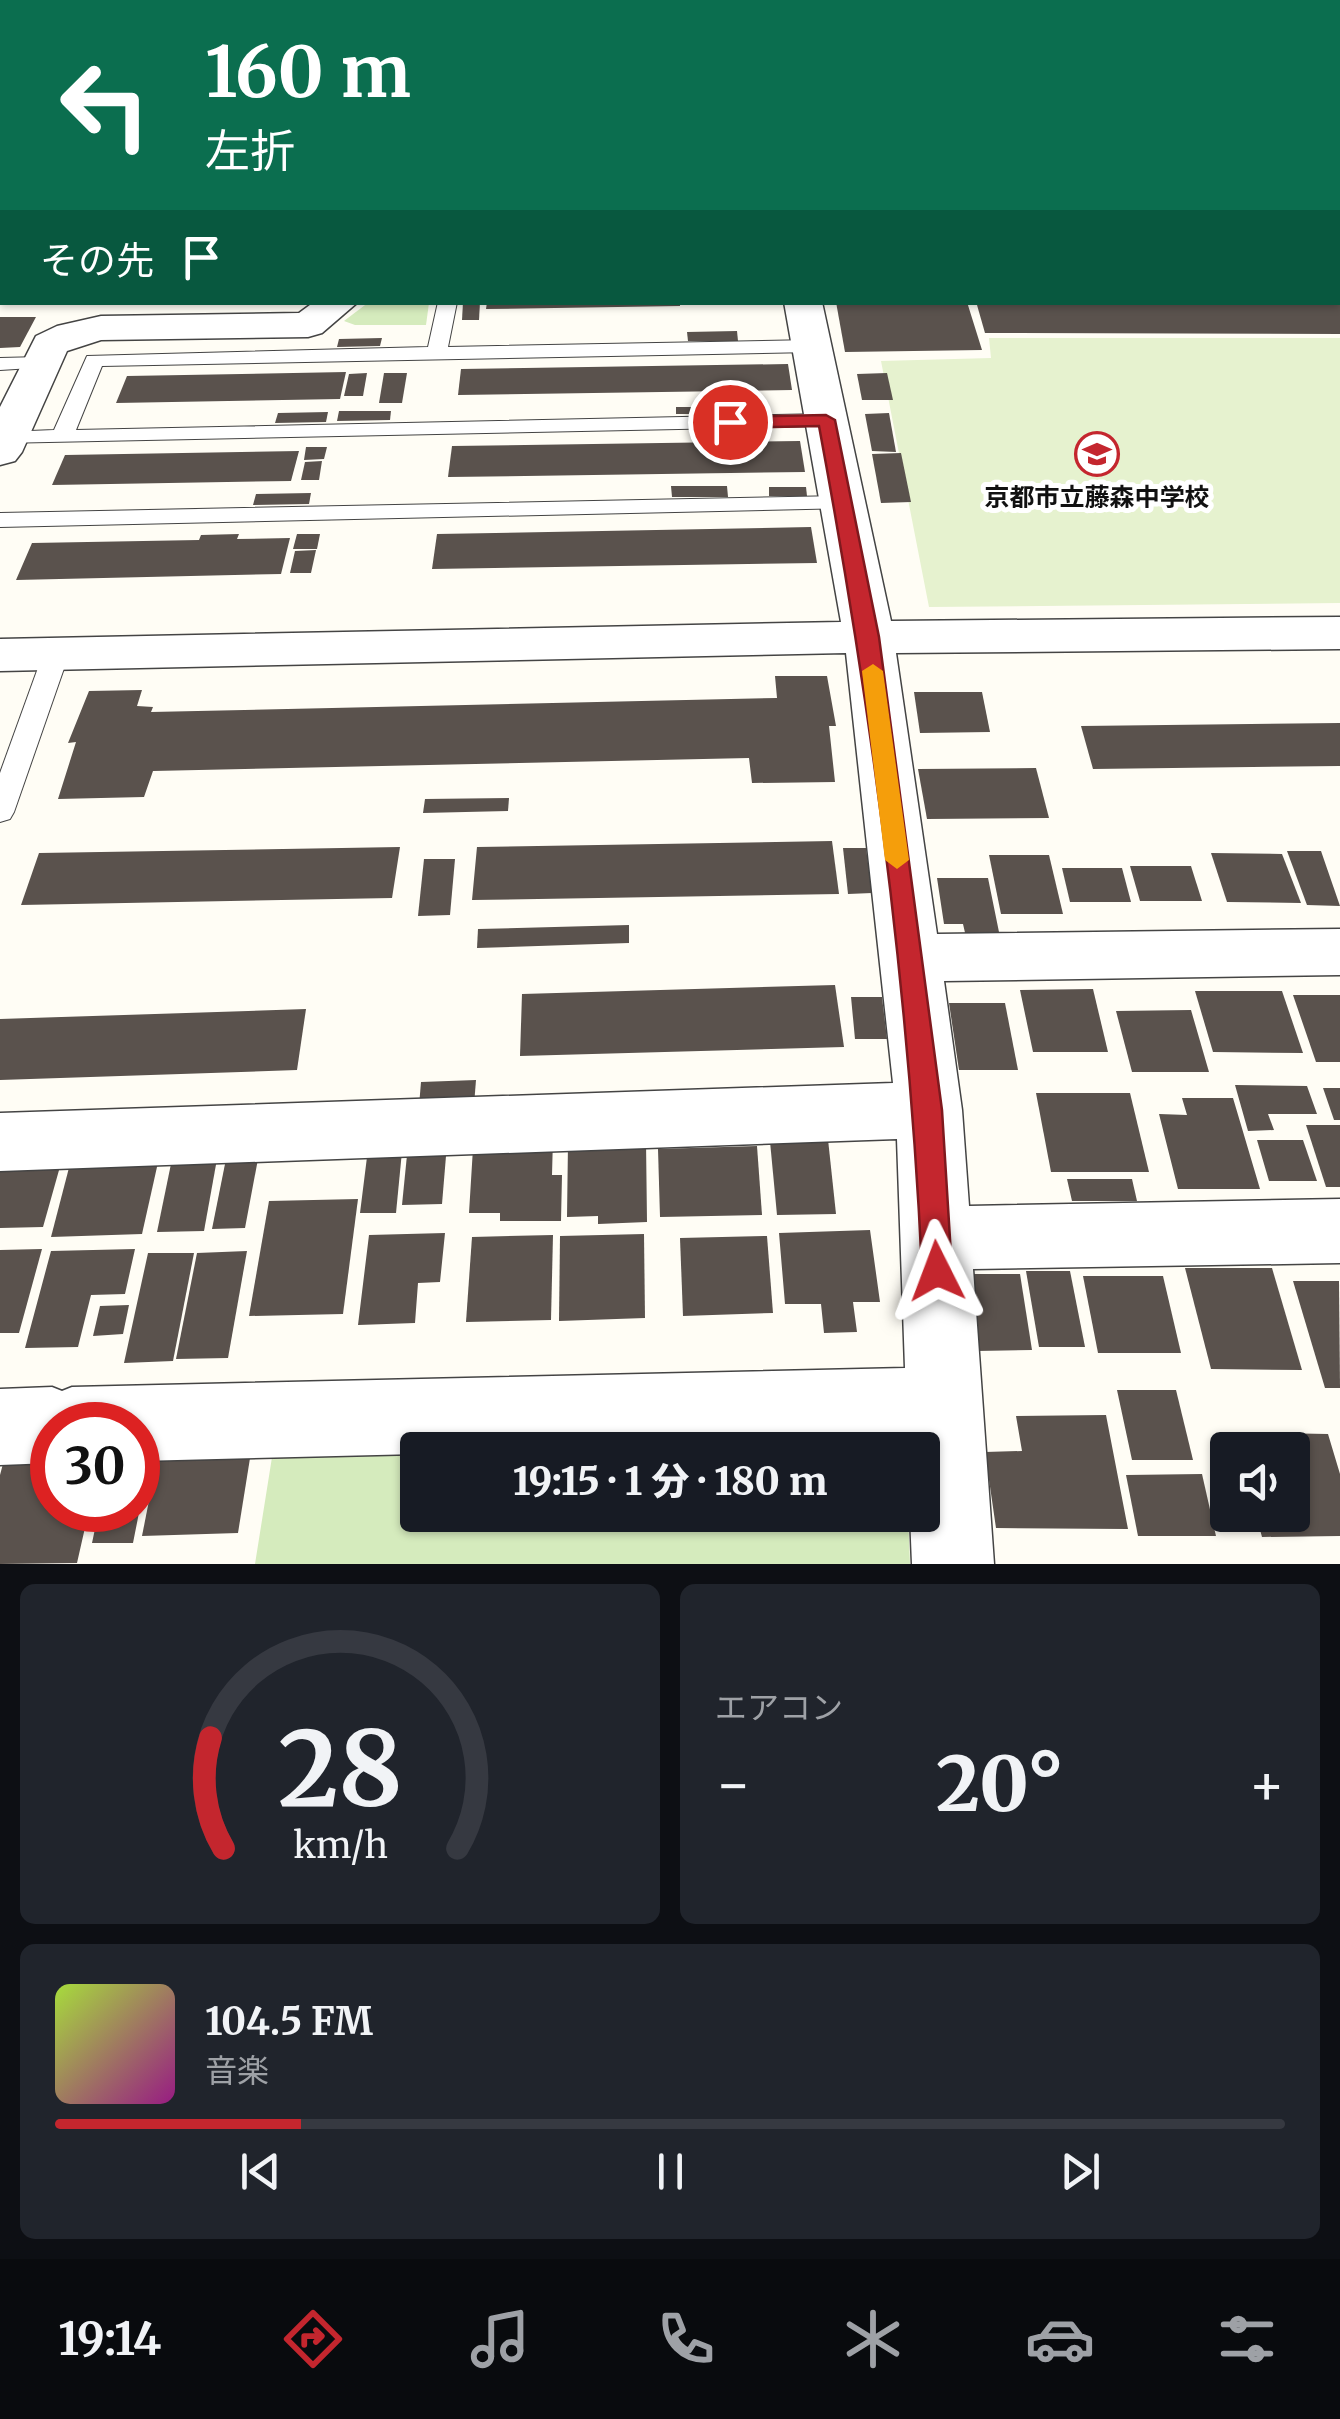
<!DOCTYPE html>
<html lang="ja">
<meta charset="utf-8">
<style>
:root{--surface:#171b24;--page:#20242c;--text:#f1f3f6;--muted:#9ea1a6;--line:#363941;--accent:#c4262e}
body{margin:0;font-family:Merriweather,"Noto Sans JP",serif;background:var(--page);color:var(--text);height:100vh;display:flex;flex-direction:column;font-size:38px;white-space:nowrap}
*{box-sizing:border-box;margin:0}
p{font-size:32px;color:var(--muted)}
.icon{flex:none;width:55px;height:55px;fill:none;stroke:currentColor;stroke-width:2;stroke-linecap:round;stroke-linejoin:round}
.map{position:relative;height:1564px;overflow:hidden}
.side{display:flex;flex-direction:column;gap:20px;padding:20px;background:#0d0f14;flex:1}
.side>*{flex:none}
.banner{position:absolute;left:0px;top:0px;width:1340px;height:305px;box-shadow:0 2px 8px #0004;background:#0b6e4f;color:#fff;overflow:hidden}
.fabs{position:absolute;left:1210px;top:1432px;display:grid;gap:20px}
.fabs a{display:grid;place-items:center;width:100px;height:100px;border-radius:10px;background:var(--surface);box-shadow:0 2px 8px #0004;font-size:50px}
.speed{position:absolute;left:30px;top:1402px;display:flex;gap:20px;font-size:50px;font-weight:700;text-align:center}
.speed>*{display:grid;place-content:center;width:130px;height:130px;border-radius:50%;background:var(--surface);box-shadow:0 2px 8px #0004;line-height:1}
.speed .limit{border:15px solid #d22;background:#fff;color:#111}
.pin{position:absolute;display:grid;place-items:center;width:85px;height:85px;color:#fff;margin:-42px;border:5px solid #fff;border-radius:50%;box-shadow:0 2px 10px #0007}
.me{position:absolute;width:110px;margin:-55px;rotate:357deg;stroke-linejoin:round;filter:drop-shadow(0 0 8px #0008)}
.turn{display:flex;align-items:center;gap:35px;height:210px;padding:0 40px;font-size:45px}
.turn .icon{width:130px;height:130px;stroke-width:2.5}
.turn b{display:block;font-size:70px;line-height:85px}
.then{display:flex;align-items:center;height:95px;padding:0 40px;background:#0003;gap:20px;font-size:38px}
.big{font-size:75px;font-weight:800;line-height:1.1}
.side .widget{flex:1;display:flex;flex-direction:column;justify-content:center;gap:15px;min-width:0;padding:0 35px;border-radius:15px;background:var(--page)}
.side .dial{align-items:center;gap:0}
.dial svg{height:260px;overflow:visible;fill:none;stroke:var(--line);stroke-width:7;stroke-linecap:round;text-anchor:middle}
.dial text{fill:var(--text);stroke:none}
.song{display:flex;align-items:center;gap:30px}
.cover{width:120px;height:120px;border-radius:15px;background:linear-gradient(135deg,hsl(80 70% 55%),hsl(310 70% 35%))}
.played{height:10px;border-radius:5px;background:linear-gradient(90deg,var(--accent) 20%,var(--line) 20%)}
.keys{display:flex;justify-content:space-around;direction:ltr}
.heat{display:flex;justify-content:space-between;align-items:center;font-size:55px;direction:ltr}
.side .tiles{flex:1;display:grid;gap:20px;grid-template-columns:1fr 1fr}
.widget:last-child{grid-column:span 2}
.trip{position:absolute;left:400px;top:1432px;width:540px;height:100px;border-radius:10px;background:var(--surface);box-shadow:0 2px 8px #0004;font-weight:800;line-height:100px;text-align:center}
.menu{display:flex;height:160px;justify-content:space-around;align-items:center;background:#090b0e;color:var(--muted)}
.menu .icon{width:70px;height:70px}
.menu .selected{color:var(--accent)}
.menu b{font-size:45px;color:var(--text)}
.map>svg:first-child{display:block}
.green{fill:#d5ebbd}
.pitch{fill:#e6f2cf}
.building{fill:#5a524d}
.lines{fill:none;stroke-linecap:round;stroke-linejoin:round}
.service-casing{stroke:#444;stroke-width:2}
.minor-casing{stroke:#444;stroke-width:3}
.tertiary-casing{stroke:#444;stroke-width:3}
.motorway-casing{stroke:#222;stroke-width:3}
.service{fill:#fff;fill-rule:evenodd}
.minor{fill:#fff;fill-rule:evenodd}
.tertiary{fill:#fff;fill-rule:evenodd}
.motorway{fill:#f5a25d;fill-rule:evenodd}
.route{fill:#c4262e;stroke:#7f191e;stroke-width:2.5}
.slow{fill:#f59e0b}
.labels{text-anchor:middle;stroke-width:10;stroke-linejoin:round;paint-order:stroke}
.far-poi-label{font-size:25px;font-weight:bold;fill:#111;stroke:#fff}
</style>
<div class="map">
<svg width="1340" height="1564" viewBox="0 0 1340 1564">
<rect width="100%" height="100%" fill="#fffdf5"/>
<g class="green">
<path d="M352 0H1340V18L1338 2Z"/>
<path d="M369 302 429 303 426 325H355L344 321Z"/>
<path d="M273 1451H417L418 1515H908L910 1564H255Z"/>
</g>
<path class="pitch" d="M989 338H1340V603L929 607 881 361 991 358Z"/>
<g class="building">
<path d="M463 302H480L479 320H462Z"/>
<path d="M487 302H680V306L486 309Z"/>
<path d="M836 302H967L982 350 845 352Z"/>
<path d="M977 305H1340V334L985 333Z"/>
<path d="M0 317H36L20 347 0 348Z"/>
<path d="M737 331 738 341H688L687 332Z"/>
<path d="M382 338 380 346 337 347 339 339Z"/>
<path d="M788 364 792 390 458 395 461 369Z"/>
<path d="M346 372 340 399 116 403 127 376Z"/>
<path d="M367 373 363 396H344L349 374Z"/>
<path d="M384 373H407L402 403H379Z"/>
<path d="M887 373 893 400H862L857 374Z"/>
<path d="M676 407H710L711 414H676Z"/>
<path d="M339 411H391L390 420 337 421Z"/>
<path d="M328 412 326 422 275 423 278 413Z"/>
<path d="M889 413 896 452 872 451 865 414Z"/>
<path d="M800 441 805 472 448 477 452 446Z"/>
<path d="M306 447H327L324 459 304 460Z"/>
<path d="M299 451 291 481 52 485 65 455Z"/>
<path d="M901 453 911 502 881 503 872 454Z"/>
<path d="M322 461 319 480H301L305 462Z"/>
<path d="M671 486H727L728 497H672Z"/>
<path d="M769 487H806L807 496H769Z"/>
<path d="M311 493 309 504 253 505 256 494Z"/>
<path d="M811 527 817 563 432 569 437 534Z"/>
<path d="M239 534 237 539 290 538 281 574 16 580 32 543 199 540 201 535Z"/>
<path d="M297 534H320L317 549H293Z"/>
<path d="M316 550 311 573H290L295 551Z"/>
<path d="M775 676H827L836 726H829L835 782 752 783 749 758 153 771 144 797 58 799 76 742 68 743 89 691 142 690 137 706 153 707 151 712 777 698Z"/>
<path d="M914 692H982L990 732 920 733Z"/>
<path d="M1340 723V766L1093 769 1081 726Z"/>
<path d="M1036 768 1049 818 927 819 918 769Z"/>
<path d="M509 798 508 811 423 813 425 799Z"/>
<path d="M832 841 839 894 472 900 477 847Z"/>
<path d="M400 847 392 898 21 905 39 853Z"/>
<path d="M843 848H866L872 893 848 894Z"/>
<path d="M1287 851H1321L1340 906 1307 905Z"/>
<path d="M1211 853 1282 854 1301 903 1227 902Z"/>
<path d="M989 855H1049L1063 914H1001Z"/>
<path d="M424 859H455L450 915 418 916Z"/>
<path d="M1130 866H1191L1202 901H1140Z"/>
<path d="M1062 868H1122L1131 902H1070Z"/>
<path d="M937 878H988L1000 937H966L963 924H944Z"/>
<path d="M629 925V943L477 948 478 929Z"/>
<path d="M835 985 844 1047 520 1056 522 994Z"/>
<path d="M1093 989 1108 1052H1033L1020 990Z"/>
<path d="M1195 991H1282L1303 1053 1213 1052Z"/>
<path d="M1293 995H1340V1062H1316Z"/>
<path d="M851 997H882L887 1039H855Z"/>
<path d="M949 1003H1005L1018 1070H959Z"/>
<path d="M306 1009 297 1070 0 1080V1019Z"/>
<path d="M1191 1010 1209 1072H1132L1116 1011Z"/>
<path d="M476 1080 474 1105 419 1106 421 1082Z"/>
<path d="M1235 1085 1307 1086 1317 1114H1268L1274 1130 1248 1131Z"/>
<path d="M1323 1088H1340V1120H1334Z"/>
<path d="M1036 1093H1130L1149 1172H1051Z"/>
<path d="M1182 1098H1233L1260 1189H1178L1159 1114 1187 1115Z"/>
<path d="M1306 1125H1340V1187H1326Z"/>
<path d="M827 1130 836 1214 777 1215 769 1131Z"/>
<path d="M553 1138 552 1175H562L561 1221H500V1213H469L473 1148Z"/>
<path d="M1257 1140H1303L1317 1181H1269Z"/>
<path d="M369 1141H403L396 1213H360Z"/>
<path d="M646 1141 647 1222 598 1224V1216L567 1217 568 1143Z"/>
<path d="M447 1144 442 1204 402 1205 408 1145Z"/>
<path d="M757 1146 762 1215 660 1217 658 1149Z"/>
<path d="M159 1158 142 1234 51 1237 71 1160Z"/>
<path d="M172 1159H217L204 1231 157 1232Z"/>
<path d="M226 1159H258L245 1228 212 1229Z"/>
<path d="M61 1163 43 1227 0 1228V1164Z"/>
<path d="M1067 1179H1132L1137 1201H1072Z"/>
<path d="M358 1199 343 1314 249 1316 269 1201Z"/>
<path d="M870 1230 880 1302H853L857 1332 824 1333 821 1304H785L779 1233Z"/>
<path d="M445 1233 440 1282 418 1283 415 1323 358 1325 369 1235Z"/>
<path d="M644 1234 645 1318 559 1321 560 1236Z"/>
<path d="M553 1235 551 1320 466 1322 472 1237Z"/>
<path d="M767 1236 773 1313 683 1316 680 1238Z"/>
<path d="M42 1249 19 1333H0V1250Z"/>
<path d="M135 1249 125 1294 91 1295 78 1347 25 1348 51 1251Z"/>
<path d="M247 1251 228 1358 176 1359 197 1253Z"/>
<path d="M148 1253H194L173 1361 124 1363Z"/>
<path d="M1185 1268H1272L1302 1370 1211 1369Z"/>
<path d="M1026 1271H1070L1085 1347H1039Z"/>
<path d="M966 1274H1020L1032 1350 977 1351Z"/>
<path d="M1083 1276H1163L1181 1353H1098Z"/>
<path d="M1293 1281H1339L1340 1388H1325Z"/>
<path d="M129 1305 123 1334 93 1336 100 1306Z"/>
<path d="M1117 1390H1176L1193 1460H1132Z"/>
<path d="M1106 1415 1128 1529 996 1528 985 1452 1022 1451 1016 1416Z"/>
<path d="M1275 1433 1328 1434 1340 1474V1536L1262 1537 1256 1515H1292V1450H1267V1447L1279 1446Z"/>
<path d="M138 1452H151L133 1543H92L99 1510H138Z"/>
<path d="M251 1452 238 1533 142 1536 158 1455Z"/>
<path d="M52 1459V1510H89L77 1563 0 1564V1475L4 1460Z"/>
<path d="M1202 1474 1216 1536H1138L1126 1475Z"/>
</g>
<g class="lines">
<g class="service-casing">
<g id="service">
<path d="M0 260 2 261V272H0Z"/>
<path d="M438 302H457L448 347 812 340 822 346 812 352 102 366 76 430 826 414 837 420 826 426 0 443V433L6 432 54 430 87 356 428 347Z"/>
<path d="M41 357 48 359V367L0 370V358Z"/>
<path d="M842 496 853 503 850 508 0 527V513Z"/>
<path d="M56 646 69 654 14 812 10 819 0 822V773L43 654Z"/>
</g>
</g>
<g class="minor-casing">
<g id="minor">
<path d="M729 0H757L758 2H730Z"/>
<rect x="0" y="36" width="2" height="18"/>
<rect x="0" y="79" width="2" height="18"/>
<path d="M314 302H358L322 333 308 337 101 340 67 351 22 452 15 461 0 465V407L36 336 57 326 101 316 299 313Z"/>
<path d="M784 302H822L891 621 1340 617V649L896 653 937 934 1340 929V975L944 981 962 1110 969 1206 1340 1199V1263L973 1269 994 1564H912L910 1515H922V1450H908V1442L418 1450V1454L138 1461V1425H52V1463L0 1465V1389L52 1387 62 1391 72 1387 905 1368 897 1139 0 1171V1113L893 1083 846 653 0 671V639L841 622Z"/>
</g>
</g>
<g class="tertiary-casing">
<g id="tertiary">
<path d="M1340 104V124H1338V105Z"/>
<rect x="0" y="129" width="2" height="20"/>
</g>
</g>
<g class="motorway-casing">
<g id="motorway">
<rect x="1338" y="54" width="2" height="18"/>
<rect x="0" y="65" width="2" height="18"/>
</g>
</g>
<use href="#service" class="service"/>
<use href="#minor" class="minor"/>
<use href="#tertiary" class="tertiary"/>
<use href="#motorway" class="motorway"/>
</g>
<path class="route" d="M826 415 835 420 879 637 942 1110 952 1271 948 1281 937 1285 927 1281 922 1271C909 988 871 705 819 426L730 428 721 422 730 417Z"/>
<path class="slow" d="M873 664 883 671 909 860 897 869 885 860 862 671Z"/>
<defs>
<g id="school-ring" transform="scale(2.25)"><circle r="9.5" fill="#fff" stroke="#c4262e" stroke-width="1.5"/><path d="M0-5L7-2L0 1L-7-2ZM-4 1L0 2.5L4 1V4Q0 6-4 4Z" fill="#c4262e"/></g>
</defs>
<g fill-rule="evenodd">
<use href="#school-ring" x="1097" y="454"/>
</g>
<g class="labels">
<g class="far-poi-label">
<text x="1097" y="506">京都市立藤森中学校</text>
</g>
</g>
</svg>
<div class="fabs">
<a><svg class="icon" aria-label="sound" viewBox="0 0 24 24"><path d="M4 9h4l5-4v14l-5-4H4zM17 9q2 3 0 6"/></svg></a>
</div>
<div class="speed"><div class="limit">30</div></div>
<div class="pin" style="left:730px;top:422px;background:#d93025"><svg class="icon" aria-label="arrive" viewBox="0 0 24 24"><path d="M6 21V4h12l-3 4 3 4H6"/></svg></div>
<svg class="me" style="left:937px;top:1271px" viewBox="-20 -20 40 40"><path d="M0-17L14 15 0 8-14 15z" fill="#c4262e" stroke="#fff" stroke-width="4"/></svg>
<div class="trip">19:15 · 1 分 · 180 m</div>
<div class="banner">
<div class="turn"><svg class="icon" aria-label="left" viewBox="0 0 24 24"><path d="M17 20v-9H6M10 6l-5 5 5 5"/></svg><div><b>160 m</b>左折</div></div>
<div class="then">その先<svg class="icon" aria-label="arrive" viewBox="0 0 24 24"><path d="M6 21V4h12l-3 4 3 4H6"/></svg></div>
</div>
</div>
<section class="side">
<div class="tiles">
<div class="widget dial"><svg viewBox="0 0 100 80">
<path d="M14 69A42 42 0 1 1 86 69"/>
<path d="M14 69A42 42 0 0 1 10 35" stroke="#c4262e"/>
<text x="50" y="56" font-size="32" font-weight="700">28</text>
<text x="50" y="72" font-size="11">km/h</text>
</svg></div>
<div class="widget"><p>エアコン</p>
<div class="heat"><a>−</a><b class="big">20°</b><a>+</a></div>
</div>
<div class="widget">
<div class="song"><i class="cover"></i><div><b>104.5 FM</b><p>音楽</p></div></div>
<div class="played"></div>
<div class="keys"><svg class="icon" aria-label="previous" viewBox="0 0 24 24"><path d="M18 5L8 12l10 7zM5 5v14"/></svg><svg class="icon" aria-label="pause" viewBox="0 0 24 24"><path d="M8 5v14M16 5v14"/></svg><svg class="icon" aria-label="next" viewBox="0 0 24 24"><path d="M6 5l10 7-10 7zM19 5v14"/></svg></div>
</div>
</div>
</section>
<nav class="menu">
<b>19:14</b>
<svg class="icon selected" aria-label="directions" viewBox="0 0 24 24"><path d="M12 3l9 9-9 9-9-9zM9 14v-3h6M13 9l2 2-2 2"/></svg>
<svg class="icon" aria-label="music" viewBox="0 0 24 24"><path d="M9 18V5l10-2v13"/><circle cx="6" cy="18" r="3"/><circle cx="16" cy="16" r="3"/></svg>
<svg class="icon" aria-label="phone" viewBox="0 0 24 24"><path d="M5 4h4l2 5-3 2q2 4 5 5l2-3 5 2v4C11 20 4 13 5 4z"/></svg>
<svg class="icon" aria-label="climate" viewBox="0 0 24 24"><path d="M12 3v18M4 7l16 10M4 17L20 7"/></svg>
<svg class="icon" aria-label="car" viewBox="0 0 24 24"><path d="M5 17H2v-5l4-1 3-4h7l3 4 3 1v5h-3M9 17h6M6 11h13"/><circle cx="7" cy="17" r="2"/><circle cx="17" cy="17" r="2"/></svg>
<svg class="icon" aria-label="filters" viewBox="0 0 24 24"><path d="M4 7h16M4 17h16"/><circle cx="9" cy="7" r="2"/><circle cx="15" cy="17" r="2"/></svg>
</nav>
